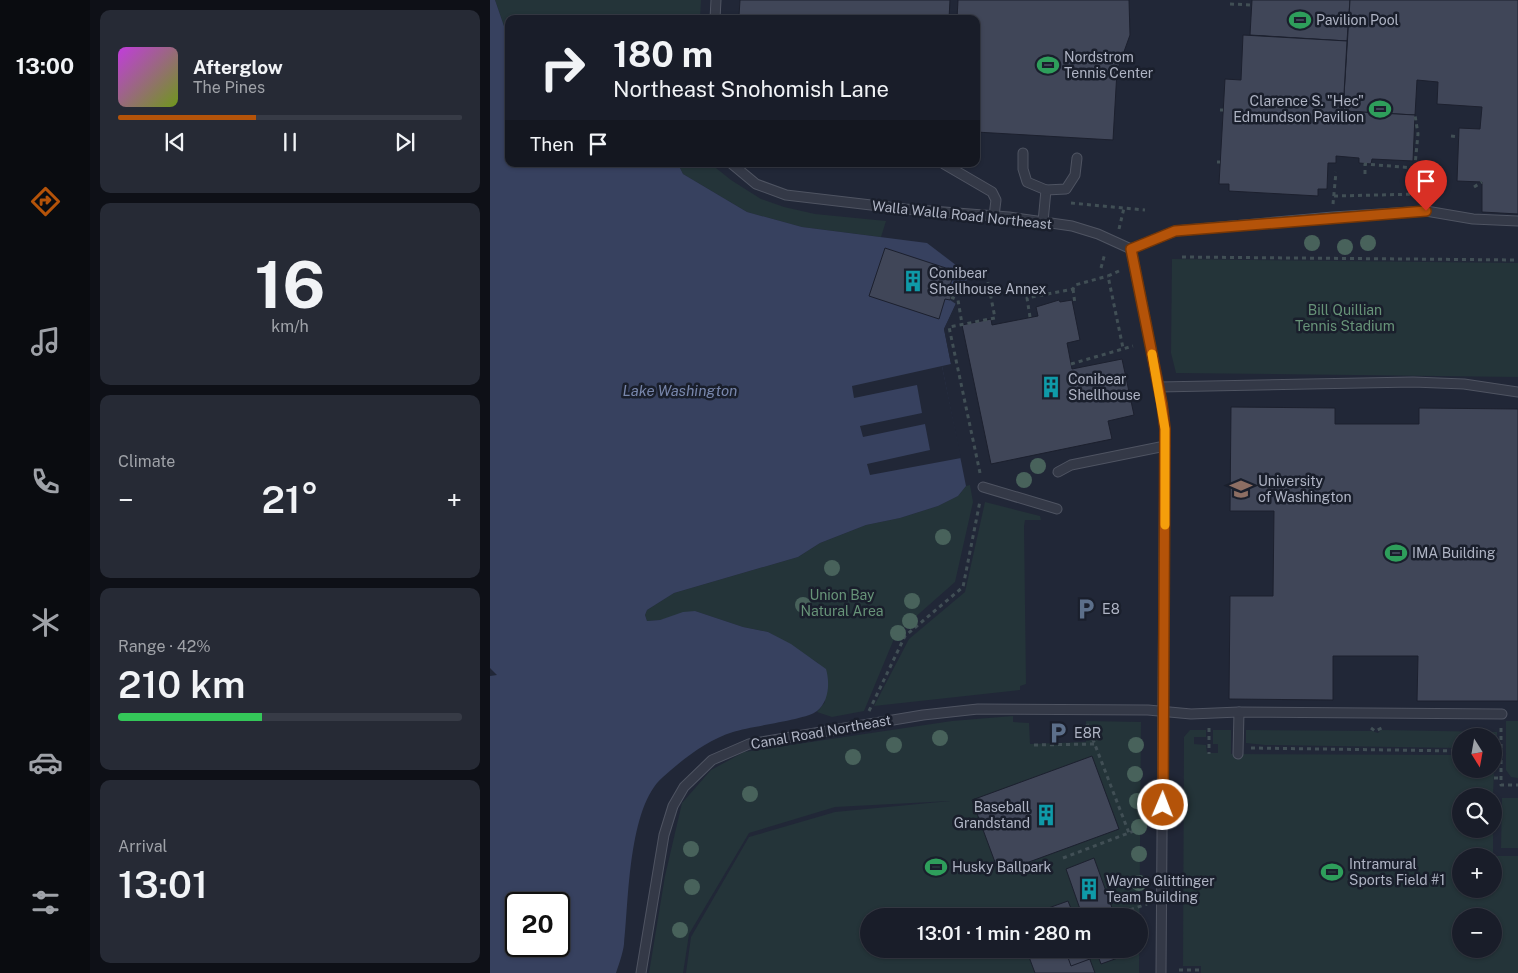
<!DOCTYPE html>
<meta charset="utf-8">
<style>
:root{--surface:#191d29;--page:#262a35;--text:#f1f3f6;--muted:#9fa2a8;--line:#373b46;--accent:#b45309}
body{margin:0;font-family:"Public Sans",sans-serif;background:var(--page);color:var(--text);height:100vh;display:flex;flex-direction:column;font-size:19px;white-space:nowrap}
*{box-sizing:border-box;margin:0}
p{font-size:16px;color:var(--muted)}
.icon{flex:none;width:28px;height:28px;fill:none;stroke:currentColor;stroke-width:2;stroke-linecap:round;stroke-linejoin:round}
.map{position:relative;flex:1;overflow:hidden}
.panel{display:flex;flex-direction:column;gap:10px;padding:10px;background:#0e1017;width:400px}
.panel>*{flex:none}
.top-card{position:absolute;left:15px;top:15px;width:475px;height:152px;border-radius:10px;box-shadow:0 1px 4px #0004,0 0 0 1px var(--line);background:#191d29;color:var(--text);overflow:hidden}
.needle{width:32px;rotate:169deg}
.controls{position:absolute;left:962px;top:728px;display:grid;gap:10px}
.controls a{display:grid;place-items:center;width:50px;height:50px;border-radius:50%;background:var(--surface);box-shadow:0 1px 4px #0004,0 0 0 1px var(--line);font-size:25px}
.speed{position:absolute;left:15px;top:892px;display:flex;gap:10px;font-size:25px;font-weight:700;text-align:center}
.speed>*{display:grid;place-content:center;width:65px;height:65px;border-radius:50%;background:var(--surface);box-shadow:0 1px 4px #0004,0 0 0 1px var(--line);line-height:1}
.speed .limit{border:2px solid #111;border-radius:8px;background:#fff;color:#111}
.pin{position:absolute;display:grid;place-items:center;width:42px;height:42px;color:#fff;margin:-51px -21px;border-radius:50% 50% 50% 0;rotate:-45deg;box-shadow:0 0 5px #0007}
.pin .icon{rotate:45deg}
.me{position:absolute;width:55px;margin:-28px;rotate:1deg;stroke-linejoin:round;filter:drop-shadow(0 0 4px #0008)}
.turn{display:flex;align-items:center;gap:18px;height:105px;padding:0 25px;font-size:22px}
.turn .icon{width:65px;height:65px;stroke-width:2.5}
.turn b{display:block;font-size:35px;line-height:42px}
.then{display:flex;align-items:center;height:48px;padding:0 25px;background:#0003;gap:10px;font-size:19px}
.big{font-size:38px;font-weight:600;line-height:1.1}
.panel .card{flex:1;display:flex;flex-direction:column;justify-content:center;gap:8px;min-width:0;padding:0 18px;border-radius:10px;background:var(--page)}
.panel .dial{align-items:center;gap:0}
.dial b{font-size:65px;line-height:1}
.song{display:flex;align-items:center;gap:15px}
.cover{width:60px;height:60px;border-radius:8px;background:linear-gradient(135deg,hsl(290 70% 55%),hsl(80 70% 35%))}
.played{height:5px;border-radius:2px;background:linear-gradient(90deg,var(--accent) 40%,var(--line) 40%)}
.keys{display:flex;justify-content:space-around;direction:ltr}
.heat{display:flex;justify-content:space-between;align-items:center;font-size:28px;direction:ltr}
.charge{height:8px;border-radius:4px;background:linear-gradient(90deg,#34c759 42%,var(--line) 0)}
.trip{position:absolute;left:370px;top:908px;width:288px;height:50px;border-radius:25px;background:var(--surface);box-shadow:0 1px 4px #0004,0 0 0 1px var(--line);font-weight:600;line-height:50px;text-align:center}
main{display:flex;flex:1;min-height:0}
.tab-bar{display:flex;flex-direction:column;width:90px;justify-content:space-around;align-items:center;background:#0a0c10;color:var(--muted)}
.tab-bar .icon{width:35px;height:35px}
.tab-bar .current{color:var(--accent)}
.tab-bar b{font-size:22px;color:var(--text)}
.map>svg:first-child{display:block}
.green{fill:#243439;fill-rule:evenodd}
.water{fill:#37415f;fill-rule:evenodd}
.pier{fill:#212737}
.building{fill:#404658;stroke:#1c202e}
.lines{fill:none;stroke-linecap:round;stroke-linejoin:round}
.lane-casing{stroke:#4f5462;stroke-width:11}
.path{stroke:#414f55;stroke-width:3;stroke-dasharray:4 4;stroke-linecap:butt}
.lane{stroke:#343947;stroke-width:9}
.tree{fill:#48625b}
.route-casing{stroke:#753606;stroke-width:12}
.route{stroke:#b45309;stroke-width:9}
.slow{stroke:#f59e0b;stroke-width:9}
.labels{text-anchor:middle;stroke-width:5;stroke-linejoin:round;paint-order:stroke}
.poi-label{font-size:14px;fill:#afb4c4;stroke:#1a1f2c;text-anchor:start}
.street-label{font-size:14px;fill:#afb4c4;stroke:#1a1f2c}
.park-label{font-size:14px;fill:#679378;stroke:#1a1f2c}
.water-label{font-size:15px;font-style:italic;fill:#7886ab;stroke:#1a1f2c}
</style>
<main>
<nav class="tab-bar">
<b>13:00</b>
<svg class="icon current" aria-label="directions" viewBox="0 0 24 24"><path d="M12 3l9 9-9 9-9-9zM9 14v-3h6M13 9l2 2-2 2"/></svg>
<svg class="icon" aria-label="music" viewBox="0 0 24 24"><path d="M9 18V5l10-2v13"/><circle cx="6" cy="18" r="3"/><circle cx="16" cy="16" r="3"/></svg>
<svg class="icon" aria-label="phone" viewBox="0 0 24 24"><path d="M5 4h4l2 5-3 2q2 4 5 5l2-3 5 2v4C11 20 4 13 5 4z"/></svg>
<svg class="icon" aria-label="climate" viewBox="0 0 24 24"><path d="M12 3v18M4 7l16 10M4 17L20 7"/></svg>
<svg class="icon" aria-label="car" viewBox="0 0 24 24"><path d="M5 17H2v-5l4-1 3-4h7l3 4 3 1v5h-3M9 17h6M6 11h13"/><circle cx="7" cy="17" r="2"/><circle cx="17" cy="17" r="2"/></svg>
<svg class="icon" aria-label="filters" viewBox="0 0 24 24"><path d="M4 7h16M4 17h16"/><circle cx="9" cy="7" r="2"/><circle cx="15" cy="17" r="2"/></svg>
</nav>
<section class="panel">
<div class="card">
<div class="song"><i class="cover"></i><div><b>Afterglow</b><p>The Pines</p></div></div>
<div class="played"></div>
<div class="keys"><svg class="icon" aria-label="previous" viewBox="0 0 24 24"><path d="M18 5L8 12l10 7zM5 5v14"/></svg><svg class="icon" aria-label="pause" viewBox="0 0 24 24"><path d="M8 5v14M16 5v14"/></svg><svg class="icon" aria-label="next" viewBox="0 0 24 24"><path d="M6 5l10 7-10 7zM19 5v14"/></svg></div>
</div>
<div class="card dial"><b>16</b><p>km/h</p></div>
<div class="card"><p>Climate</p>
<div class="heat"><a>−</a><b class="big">21°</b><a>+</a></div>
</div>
<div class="card"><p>Range · 42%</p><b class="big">210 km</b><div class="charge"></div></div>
<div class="card"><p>Arrival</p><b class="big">13:01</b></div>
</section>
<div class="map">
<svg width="1028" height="973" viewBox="0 0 1028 973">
<rect width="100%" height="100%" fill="#212737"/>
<g class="green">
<path d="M5 0H211L210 19H19V55L15 29Z"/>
<path d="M188 164H221L241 180 271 199 294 207 325 214 396 221 391 237 312 227 257 212 193 174Z"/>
<path d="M682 259 1028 263V377L686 373 681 353Z"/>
<path d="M480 485 483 502 465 582 406 634 374 711 342 717 327 712 335 702 328 663 278 632 253 627 205 611 170 620 157 621 155 615 157 610 184 593 308 557 330 543 376 525 410 518 448 506 468 496 476 486Z"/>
<path d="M495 502 550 516 551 520H535L534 526 536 684 530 686V690L384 706 419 639 475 592Z"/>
<path d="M523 716V722L539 723 540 744 596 742V721L651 722 649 973H196L201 937 259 837 345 812 460 801 345 807 259 833 199 934 193 973H159L175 876 192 803 221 770 254 752 462 721ZM379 916H649V949H379Z"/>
<path d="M1016 721H1028V778L1021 777 1016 770Z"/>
<path d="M700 730H716V737H704V744L716 745 717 753H728V744H723V730H741V754L971 755V769H1004L1003 796H971V829H1003V856H1028V973H711V966H693L694 737ZM971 856H1004V889H971ZM971 916H1004V949H971Z"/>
<path d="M756 730 882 731 888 733 891 730 1007 732V755L1004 756V760V736H987V734L971 736V748L775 745 756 743Z"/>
<path d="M1012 798H1028V848H1011Z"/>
</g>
<path class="water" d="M0 0H5L15 29 19 55V164H188L193 174 257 212 312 227 437 243 479 275 454 329 461 364 452 366 476 486 468 496 448 506 410 518 376 525 330 543 308 557 184 593 157 610 155 615 157 621 170 620 193 612 205 611 253 627 278 632 301 644 336 669C340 683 339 701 327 711 316 720 261 726 243 732 217 740 193 759 173 777 138 807 139 900 134 944 133 953 129 964 126 973H0V676L7 675 0 668ZM26 904H69V946H26Z"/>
<g class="pier">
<path d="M462 293 470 296V300L456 329 464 364H461L454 329 466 304 460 300Z"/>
<path d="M452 366 471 458 380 475 377 464 440 450 435 424 373 437 370 426 432 413 427 385 364 398 362 386Z"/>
</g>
<g class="building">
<path d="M250 0H460L459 19H241V16H249Z"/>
<path d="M468 0H639L640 35 627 71 623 140 486 132V19H467Z"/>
<path d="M762 0H860L857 41 760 35Z"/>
<path d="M860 0H1028V214L992 212V182L967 181 969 128 990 129 992 107 947 104 948 82 927 80 925 115 853 111Z"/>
<path d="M753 35 857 41 853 111 925 115 923 161 882 159 881 164 869 163V158L846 156V163H838L837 189H828V196L739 191V184H729L735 79 751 80Z"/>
<path d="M395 248 465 271 458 291 462 293 461 297 460 300 455 299 449 319 379 296Z"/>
<path d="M569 300 570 302 582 300 590 340 577 343 582 369 632 359 644 415 618 421 622 439 501 464 472 325 501 319 502 325 548 316 546 307Z"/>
<path d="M741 407 845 408V424H929V408L1028 409V701H927L928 656H843V700L739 699 740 596H783L784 511H740Z"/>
<path d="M602 756 629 829 509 873 482 800Z"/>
<path d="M604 858 625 916H570L590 909 576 869Z"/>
<path d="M578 901 584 916H536Z"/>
<path d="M536 949H596L605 973H545Z"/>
<path d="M575 949H637L639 954 611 964 608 956 581 966Z"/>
</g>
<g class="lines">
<g class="lane-casing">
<g id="lane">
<path d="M225 19 226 0"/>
<path d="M533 153V169L537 182 556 190 553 222"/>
<path d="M242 164 266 184 296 195 415 209 519 217 582 226 608 234 641 249"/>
<path d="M454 164 502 192 506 200 504 216"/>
<path d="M556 190 576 189 585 175 587 158"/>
<path d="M641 249 672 404 675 429 671 973"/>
<path d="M641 249 685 231 843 217 936 211 983 219 1028 221"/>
<path d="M669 387 923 382 974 384 1028 392"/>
<path d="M568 472 581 465 675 446"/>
<path d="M493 487 567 509"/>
<path d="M748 754 749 712"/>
<path d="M151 973 174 835 183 806 194 787 222 760 259 744 433 715 488 709 658 710 701 714 749 712 1012 714"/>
</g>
</g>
<g class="path">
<path d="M740 4 762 5"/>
<path d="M730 110H733"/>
<path d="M961 136 969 137"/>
<path d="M727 162H730"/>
<path d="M875 174V164L924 168"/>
<path d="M924 176 928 134 925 115"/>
<path d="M984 187 992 182"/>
<path d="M844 196 930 194 935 196"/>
<path d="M581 203 655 210"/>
<path d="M843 204 846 172"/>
<path d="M629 229 634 208"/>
<path d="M692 257 1028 260"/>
<path d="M611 268 615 253"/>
<path d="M629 271 618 276 633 348"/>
<path d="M583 289 585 304"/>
<path d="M461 297 468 300 472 324"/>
<path d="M540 317 537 298 583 289 585 285 618 276"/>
<path d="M581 364 643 346"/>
<path d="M490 473 459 327 505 318 498 282"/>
<path d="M379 711 415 636 473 587 490 501"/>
<path d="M597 724 639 833"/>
<path d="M719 728V754"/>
<path d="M881 728 885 731 892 728"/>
<path d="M1011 728V785H1028"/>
<path d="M544 745 605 744"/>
<path d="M761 748 971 751"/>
<path d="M1004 778H1011"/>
<path d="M573 858 657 826"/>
<path d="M625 915 657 904"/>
<path d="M689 970H711"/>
</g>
<use href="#lane" class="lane"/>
</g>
<g class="tree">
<circle cx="822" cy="243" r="8"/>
<circle cx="878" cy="243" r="8"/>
<circle cx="855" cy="247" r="8"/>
<circle cx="548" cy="466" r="8"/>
<circle cx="534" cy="480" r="8"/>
<circle cx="453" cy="537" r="8"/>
<circle cx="342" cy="568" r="8"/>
<circle cx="422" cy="601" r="8"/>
<circle cx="313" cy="605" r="8"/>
<circle cx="420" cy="621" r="8"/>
<circle cx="408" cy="633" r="8"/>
<circle cx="450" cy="738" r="8"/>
<circle cx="404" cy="745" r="8"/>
<circle cx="646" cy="745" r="8"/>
<circle cx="363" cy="757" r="8"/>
<circle cx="645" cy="774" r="8"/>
<circle cx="260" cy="794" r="8"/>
<circle cx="647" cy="801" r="8"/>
<circle cx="649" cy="827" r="8"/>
<circle cx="201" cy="849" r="8"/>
<circle cx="649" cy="854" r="8"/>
<circle cx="649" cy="883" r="8"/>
<circle cx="202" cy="887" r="8"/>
<circle cx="190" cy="930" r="8"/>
</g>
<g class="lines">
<g class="route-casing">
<path id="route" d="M673 805 675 429 672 404 641 249 685 231 936 211"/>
</g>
<use href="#route" class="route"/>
<path class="slow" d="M662 354 675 429V525"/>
</g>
<defs>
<g id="stadium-bare" transform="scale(1.725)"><path d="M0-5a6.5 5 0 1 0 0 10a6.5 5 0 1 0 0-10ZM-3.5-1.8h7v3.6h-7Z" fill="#2e9e5b" stroke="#1a1f2c" stroke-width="2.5" paint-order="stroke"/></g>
<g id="building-bare" transform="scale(1.725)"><path d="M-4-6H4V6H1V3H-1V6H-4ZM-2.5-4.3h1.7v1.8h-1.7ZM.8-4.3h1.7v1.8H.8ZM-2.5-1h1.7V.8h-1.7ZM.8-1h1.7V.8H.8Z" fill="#0f9aa8" stroke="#1a1f2c" stroke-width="2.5" paint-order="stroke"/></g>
<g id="university-bare" transform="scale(1.725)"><path d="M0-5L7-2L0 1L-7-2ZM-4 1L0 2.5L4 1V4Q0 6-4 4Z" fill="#8d6e63" stroke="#1a1f2c" stroke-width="2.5" paint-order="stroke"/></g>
<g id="parking-bare" transform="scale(1.725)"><path d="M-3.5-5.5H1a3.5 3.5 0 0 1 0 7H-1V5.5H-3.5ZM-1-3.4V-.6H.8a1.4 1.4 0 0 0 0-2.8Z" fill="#5c6f8a" stroke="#1a1f2c" stroke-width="2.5" paint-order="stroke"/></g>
</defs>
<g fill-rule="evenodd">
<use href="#stadium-bare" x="810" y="20"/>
<use href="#stadium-bare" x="558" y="65"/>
<use href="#stadium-bare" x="890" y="109"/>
<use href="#building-bare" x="423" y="281"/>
<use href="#building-bare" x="561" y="387"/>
<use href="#university-bare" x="751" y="489"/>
<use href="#stadium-bare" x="906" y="553"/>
<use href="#parking-bare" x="596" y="609"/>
<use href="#parking-bare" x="568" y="733"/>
<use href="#building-bare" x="556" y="815"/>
<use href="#stadium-bare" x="446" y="867"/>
<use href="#stadium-bare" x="842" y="872"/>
<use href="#building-bare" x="599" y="889"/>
</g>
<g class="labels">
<g class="poi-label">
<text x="826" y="25">Pavilion Pool</text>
<text x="574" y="62">Nordstrom<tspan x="574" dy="16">Tennis Center</tspan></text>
<text x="874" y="106" text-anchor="end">Clarence S. "Hec"<tspan x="874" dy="16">Edmundson Pavilion</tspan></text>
<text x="439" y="278">Conibear<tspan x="439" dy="16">Shellhouse Annex</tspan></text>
<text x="578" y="384">Conibear<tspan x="578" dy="16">Shellhouse</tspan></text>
<text x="768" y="486">University<tspan x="768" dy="16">of Washington</tspan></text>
<text x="922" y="558">IMA Building</text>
<text x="612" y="614">E8</text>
<text x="584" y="738">E8R</text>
<text x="540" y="812" text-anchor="end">Baseball<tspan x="540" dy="16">Grandstand</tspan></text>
<text x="859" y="869">Intramural<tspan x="859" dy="16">Sports Field #1</tspan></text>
<text x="462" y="872">Husky Ballpark</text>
<text x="616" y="886">Wayne Glittinger<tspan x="616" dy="16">Team Building</tspan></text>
</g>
<g class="street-label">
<text transform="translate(472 215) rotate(6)" y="5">Walla Walla Road Northeast</text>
<text transform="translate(331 732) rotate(-10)" y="5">Canal Road Northeast</text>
</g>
<g class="park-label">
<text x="855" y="315">Bill Quillian<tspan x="855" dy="16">Tennis Stadium</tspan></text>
<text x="352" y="600">Union Bay<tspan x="352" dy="16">Natural Area</tspan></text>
</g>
<g class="water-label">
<text x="190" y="396">Lake Washington</text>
</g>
</g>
</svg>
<div class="controls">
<a><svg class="needle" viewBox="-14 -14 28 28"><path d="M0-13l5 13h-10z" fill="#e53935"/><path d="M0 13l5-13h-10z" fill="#9fa2a8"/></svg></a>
<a><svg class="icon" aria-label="search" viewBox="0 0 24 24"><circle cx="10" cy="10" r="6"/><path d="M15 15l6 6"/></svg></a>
<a>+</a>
<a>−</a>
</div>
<div class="speed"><div class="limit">20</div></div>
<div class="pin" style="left:936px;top:211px;background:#d93025"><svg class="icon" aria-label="arrive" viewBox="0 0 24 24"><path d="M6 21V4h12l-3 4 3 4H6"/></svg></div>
<svg class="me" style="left:673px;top:805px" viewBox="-20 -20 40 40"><circle r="17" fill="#b45309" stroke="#fff" stroke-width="3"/><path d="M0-11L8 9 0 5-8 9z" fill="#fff"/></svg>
<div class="trip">13:01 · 1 min · 280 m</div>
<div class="top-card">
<div class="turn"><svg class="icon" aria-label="right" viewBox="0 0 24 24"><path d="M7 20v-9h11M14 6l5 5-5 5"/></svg><div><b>180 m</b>Northeast Snohomish Lane</div></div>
<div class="then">Then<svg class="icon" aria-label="arrive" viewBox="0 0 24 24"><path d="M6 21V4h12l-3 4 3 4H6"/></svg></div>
</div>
</div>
</main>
